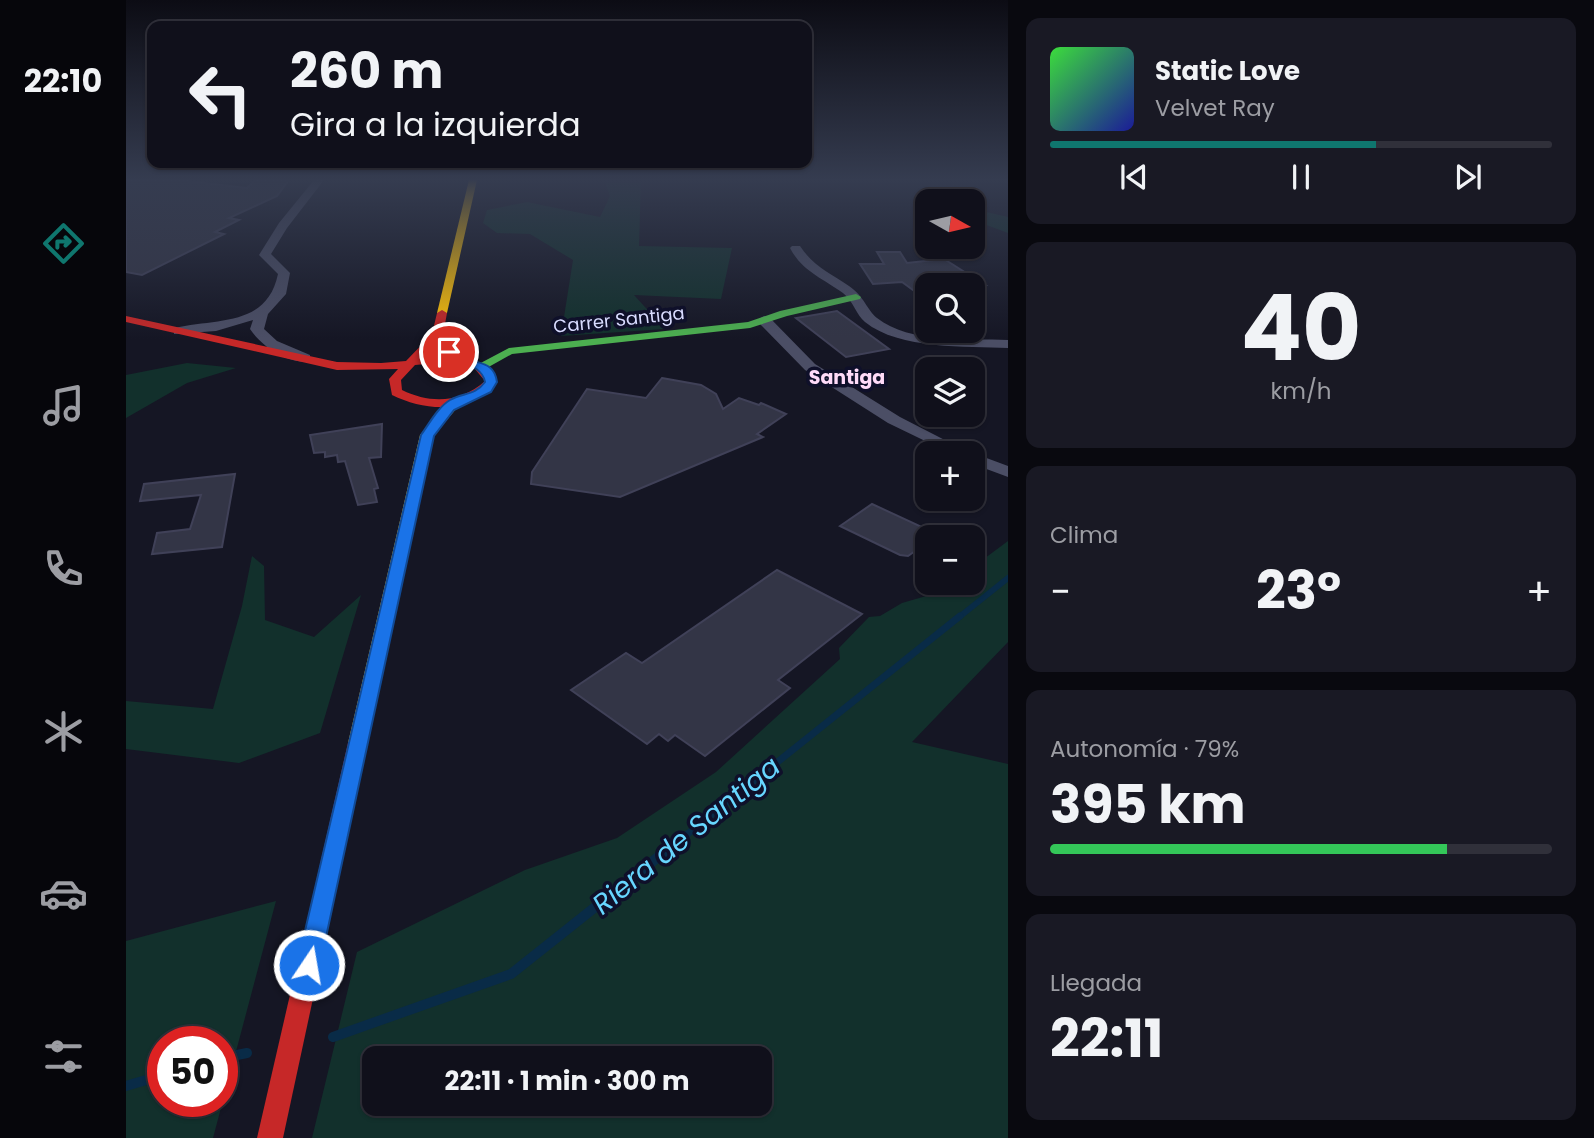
<!DOCTYPE html>
<html lang="es">
<meta charset="utf-8">
<style>
:root{--surface:#10101b;--page:#191924;--text:#f1f3f6;--muted:#9c9da3;--line:#30303a;--accent:#0f766e}
body{margin:0;font-family:Poppins,sans-serif;background:var(--page);color:var(--text);height:100vh;display:flex;flex-direction:column;font-size:26px;white-space:nowrap}
*{box-sizing:border-box;margin:0}
p{font-size:23px;color:var(--muted)}
.icon{flex:none;width:38px;height:38px;fill:none;stroke:currentColor;stroke-width:2;stroke-linecap:round;stroke-linejoin:round}
.map{position:relative;flex:1;overflow:hidden}
.drawer{display:flex;flex-direction:column;gap:18px;padding:18px;background:#09090f;width:586px}
.drawer>*{flex:none}
.hud{position:absolute;left:21px;top:21px;width:665px;height:147px;border-radius:14px;box-shadow:0 2px 5px #0004,0 0 0 2px var(--line);background:#10101b;color:var(--text);overflow:hidden}
.needle{width:46px;rotate:98deg}
.controls{position:absolute;left:789px;top:189px;display:grid;gap:14px}
.controls a{display:grid;place-items:center;width:70px;height:70px;border-radius:14px;background:var(--surface);box-shadow:0 2px 5px #0004,0 0 0 2px var(--line);font-size:35px}
.speed{position:absolute;left:21px;top:1026px;display:flex;gap:14px;font-size:35px;font-weight:700;text-align:center}
.speed>*{display:grid;place-content:center;width:91px;height:91px;border-radius:50%;background:var(--surface);box-shadow:0 2px 5px #0004,0 0 0 2px var(--line);line-height:1}
.speed .limit{border:10px solid #d22;background:#fff;color:#111}
.pin{position:absolute;display:grid;place-items:center;width:60px;height:60px;color:#fff;margin:-30px;border:4px solid #fff;border-radius:50%;box-shadow:0 2px 7px #0007}
.me{position:absolute;width:77px;margin:-38px;rotate:12deg;stroke-linejoin:round;filter:drop-shadow(0 0 5px #0008)}
.turn{display:flex;align-items:center;gap:24px;height:147px;padding:0 28px;font-size:32px}
.turn .icon{width:91px;height:91px;stroke-width:2.5}
.turn b{display:block;font-size:49px;line-height:60px}
.big{font-size:52px;font-weight:700;line-height:1.1}
.drawer .card{flex:1;display:flex;flex-direction:column;justify-content:center;gap:10px;min-width:0;padding:0 24px;border-radius:14px;background:var(--page)}
.drawer .dial{align-items:center;gap:0}
.dial b{font-size:91px;line-height:1}
.song{display:flex;align-items:center;gap:21px}
.cover{width:84px;height:84px;border-radius:10px;background:linear-gradient(135deg,hsl(120 70% 55%),hsl(240 70% 35%))}
.played{height:7px;border-radius:4px;background:linear-gradient(90deg,var(--accent) 65%,var(--line) 65%)}
.keys{display:flex;justify-content:space-around;direction:ltr}
.heat{display:flex;justify-content:space-between;align-items:center;font-size:38px;direction:ltr}
.charge{height:10px;border-radius:5px;background:linear-gradient(90deg,#34c759 79%,var(--line) 0)}
.trip{position:absolute;left:236px;top:1046px;width:410px;height:70px;border-radius:14px;background:var(--surface);box-shadow:0 2px 5px #0004,0 0 0 2px var(--line);font-weight:700;line-height:70px;text-align:center}
main{display:flex;flex:1;min-height:0}
.dock{display:flex;flex-direction:column;width:126px;justify-content:space-around;align-items:center;background:#06060b;color:var(--muted)}
.dock .icon{width:49px;height:49px}
.dock .on{color:var(--accent)}
.dock b{font-size:32px;color:var(--text)}
.map>svg:first-child{display:block}
.green{fill:#12302c;fill-rule:evenodd}
.lines{fill:none;stroke-linecap:round;stroke-linejoin:round}
.stream-far2{stroke:#092b47;stroke-width:6}
.stream-far1{stroke:#092b47;stroke-width:7}
.stream{stroke:#092b47;stroke-width:10}
.building{fill:#333546;stroke:#404158;stroke-width:2}
.street{fill:#4b4e65;fill-rule:evenodd}
.fast{fill:#4caf50;fill-rule:evenodd}
.slow{fill:#ffc107;fill-rule:evenodd}
.jam{fill:#c62828;fill-rule:evenodd}
.route{fill:#1a73e8;stroke:#114b97;stroke-width:2}
.labels{text-anchor:middle;stroke-width:7;stroke-linejoin:round;paint-order:stroke}
.far-street-label{font-size:18px;fill:#d9dcff;stroke:#0f102a}
.far-neighbourhood-label{font-size:19px;font-weight:bold;fill:#ffdbf9;stroke:#0f102a}
.near-water-label{font-size:28px;font-style:italic;fill:#67d6ff;stroke:#0f102a}
</style>
<main>
<nav class="dock">
<b>22:10</b>
<svg class="icon on" aria-label="directions" viewBox="0 0 24 24"><path d="M12 3l9 9-9 9-9-9zM9 14v-3h6M13 9l2 2-2 2"/></svg>
<svg class="icon" aria-label="music" viewBox="0 0 24 24"><path d="M9 18V5l10-2v13"/><circle cx="6" cy="18" r="3"/><circle cx="16" cy="16" r="3"/></svg>
<svg class="icon" aria-label="phone" viewBox="0 0 24 24"><path d="M5 4h4l2 5-3 2q2 4 5 5l2-3 5 2v4C11 20 4 13 5 4z"/></svg>
<svg class="icon" aria-label="climate" viewBox="0 0 24 24"><path d="M12 3v18M4 7l16 10M4 17L20 7"/></svg>
<svg class="icon" aria-label="car" viewBox="0 0 24 24"><path d="M5 17H2v-5l4-1 3-4h7l3 4 3 1v5h-3M9 17h6M6 11h13"/><circle cx="7" cy="17" r="2"/><circle cx="17" cy="17" r="2"/></svg>
<svg class="icon" aria-label="filters" viewBox="0 0 24 24"><path d="M4 7h16M4 17h16"/><circle cx="9" cy="7" r="2"/><circle cx="15" cy="17" r="2"/></svg>
</nav>
<div class="map">
<svg width="882" height="1138" viewBox="0 0 882 1138">
<rect width="100%" height="100%" fill="#151624"/>
<g class="green">
<path d="M478 180H515L513 246 606 248 595 299 508 295 539 329 435 336 447 260 404 234 371 233 357 223 361 210 401 202 474 217 484 196Z"/>
<path d="M847 209 882 217V233L847 220Z"/>
<path d="M61 363 110 368 61 383 0 418V375Z"/>
<path d="M882 541V642L786 742 882 764V1138H186L231 952 399 870 491 838 590 772 714 659 713 648 743 617 754 616 776 603 814 592 826 583H847V567ZM248 1059H634V1104H248Z"/>
<path d="M126 556 138 566 139 620 188 637 235 595 194 733 113 763 0 749V701L87 709 116 606Z"/>
<path d="M150 901 87 1138H0V941ZM96 1041V1101H37V1041Z"/>
</g>
<g class="lines">
<path class="stream-far2" d="M832 618 882 578"/>
<path class="stream-far1" d="M544 848 834 616"/>
<g class="stream">
<path d="M207 1037 385 974 546 846"/>
<path d="M96 1058 121 1053"/>
<path d="M0 1086 37 1075"/>
</g>
</g>
<g class="building">
<path d="M0 180H53L121 188 129 180H163L151 196 103 218 113 220 89 232 98 234 16 275 0 272Z"/>
<path d="M751 252H774L781 263 818 259 859 285H802V301L776 282 747 284 734 264H758Z"/>
<path d="M711 311 763 349 720 357 670 318Z"/>
<path d="M536 378 575 385 590 394 597 409 613 398 633 405 635 403 660 414 631 434 637 437 494 497 405 484 406 472 461 389 520 398Z"/>
<path d="M256 424 255 457 243 458 252 488 248 489 251 502 232 505 219 461 212 462 211 455 199 457V452L188 453 184 435Z"/>
<path d="M109 474 96 547 26 554 31 533 64 529 75 495 14 501 18 484Z"/>
<path d="M746 504 811 534 802 537V542L782 556 774 555 714 526Z"/>
<path d="M651 570 736 614 652 680 664 688 579 756 549 735 542 741 533 734 521 744 445 690 500 653 516 663Z"/>
</g>
<g class="lines">
<g class="street">
<path d="M188 180H198L161 228 145 254 164 273 160 294 142 314 138 329 151 341 184 355V361C163 365 135 346 124 329L127 320 90 331 48 334V328C91 318 141 327 152 274L133 255 153 223Z"/>
<path d="M666 246H674C687 266 704 273 723 286 738 296 741 310 751 318 784 344 842 338 882 340V348C840 346 774 350 739 322 730 315 728 302 717 293 696 278 676 271 664 248Z"/>
<path d="M638 316 643 317 689 364 774 417 844 453H824L762 423 679 370 633 323 631 320Z"/>
<path d="M846 453H847L882 466V477L847 464Z"/>
</g>
<path class="fast" d="M730 294 735 297 734 299 661 316 624 328 386 354 359 369H351L349 366 383 348 622 322 654 311Z"/>
<g class="slow">
<path d="M343 180H351L321 313 316 316 311 313Z"/>
<path d="M330 398 336 402 307 436 242 743 239 748 232 750 225 748 222 743 294 435 326 399Z"/>
</g>
<g class="jam">
<path d="M316 310 321 313 317 335 296 358C326 354 355 353 371 382 344 414 301 412 266 395L263 379 272 369 211 370 0 322V316L211 362 255 363 280 361 306 334 311 313ZM321 362 348 368 359 381C334 403 305 404 276 390L275 380 289 365Z"/>
<path d="M232 736 239 738 242 743 157 1138H131L222 743 225 738Z"/>
</g>
</g>
<linearGradient id="sky" x2="0" y2="1"><stop stop-color="#0c0c14"/><stop offset="0.53" stop-color="#353c50"/><stop offset="1" stop-color="#353c50" stop-opacity="0"/></linearGradient>
<rect width="882" height="339" fill="url(#sky)"/>
<path class="route" d="M323 348C329 350 332 354 338 357 353 365 368 361 371 382L365 392 328 410 308 436 194 965 191 972 183 975 174 972 171 965 295 435C303 424 312 407 324 400 336 393 350 395 359 382 356 364 332 364 319 354V349Z"/>
<g class="labels">
<g class="far-street-label">
<text transform="translate(493 320) rotate(-6)" y="6">Carrer Santiga</text>
</g>
<g class="far-neighbourhood-label">
<text x="721" y="384">Santiga</text>
</g>
<g class="near-water-label">
<text transform="translate(560 835) rotate(-39)" y="10">Riera de Santiga</text>
</g>
</g>
</svg>
<div class="controls">
<a><svg class="needle" viewBox="-14 -14 28 28"><path d="M0-13l5 13h-10z" fill="#e53935"/><path d="M0 13l5-13h-10z" fill="#9c9da3"/></svg></a>
<a><svg class="icon" aria-label="search" viewBox="0 0 24 24"><circle cx="10" cy="10" r="6"/><path d="M15 15l6 6"/></svg></a>
<a><svg class="icon" aria-label="layers" viewBox="0 0 24 24"><path d="M12 4l9 5-9 5-9-5zM3 14l9 5 9-5"/></svg></a>
<a>+</a>
<a>−</a>
</div>
<div class="speed"><div class="limit">50</div></div>
<div class="pin" style="left:323px;top:352px;background:#d93025"><svg class="icon" aria-label="arrive" viewBox="0 0 24 24"><path d="M6 21V4h12l-3 4 3 4H6"/></svg></div>
<svg class="me" style="left:183px;top:965px" viewBox="-20 -20 40 40"><circle r="17" fill="#1a73e8" stroke="#fff" stroke-width="3"/><path d="M0-11L8 9 0 5-8 9z" fill="#fff"/></svg>
<div class="trip">22:11 · 1 min · 300 m</div>
<div class="hud">
<div class="turn"><svg class="icon" aria-label="left" viewBox="0 0 24 24"><path d="M17 20v-9H6M10 6l-5 5 5 5"/></svg><div><b>260 m</b>Gira a la izquierda</div></div>
</div>
</div>
<section class="drawer">
<div class="card">
<div class="song"><i class="cover"></i><div><b>Static Love</b><p>Velvet Ray</p></div></div>
<div class="played"></div>
<div class="keys"><svg class="icon" aria-label="previous" viewBox="0 0 24 24"><path d="M18 5L8 12l10 7zM5 5v14"/></svg><svg class="icon" aria-label="pause" viewBox="0 0 24 24"><path d="M8 5v14M16 5v14"/></svg><svg class="icon" aria-label="next" viewBox="0 0 24 24"><path d="M6 5l10 7-10 7zM19 5v14"/></svg></div>
</div>
<div class="card dial"><b>40</b><p>km/h</p></div>
<div class="card"><p>Clima</p>
<div class="heat"><a>−</a><b class="big">23°</b><a>+</a></div>
</div>
<div class="card"><p>Autonomía · 79%</p><b class="big">395 km</b><div class="charge"></div></div>
<div class="card"><p>Llegada</p><b class="big">22:11</b></div>
</section>
</main>
